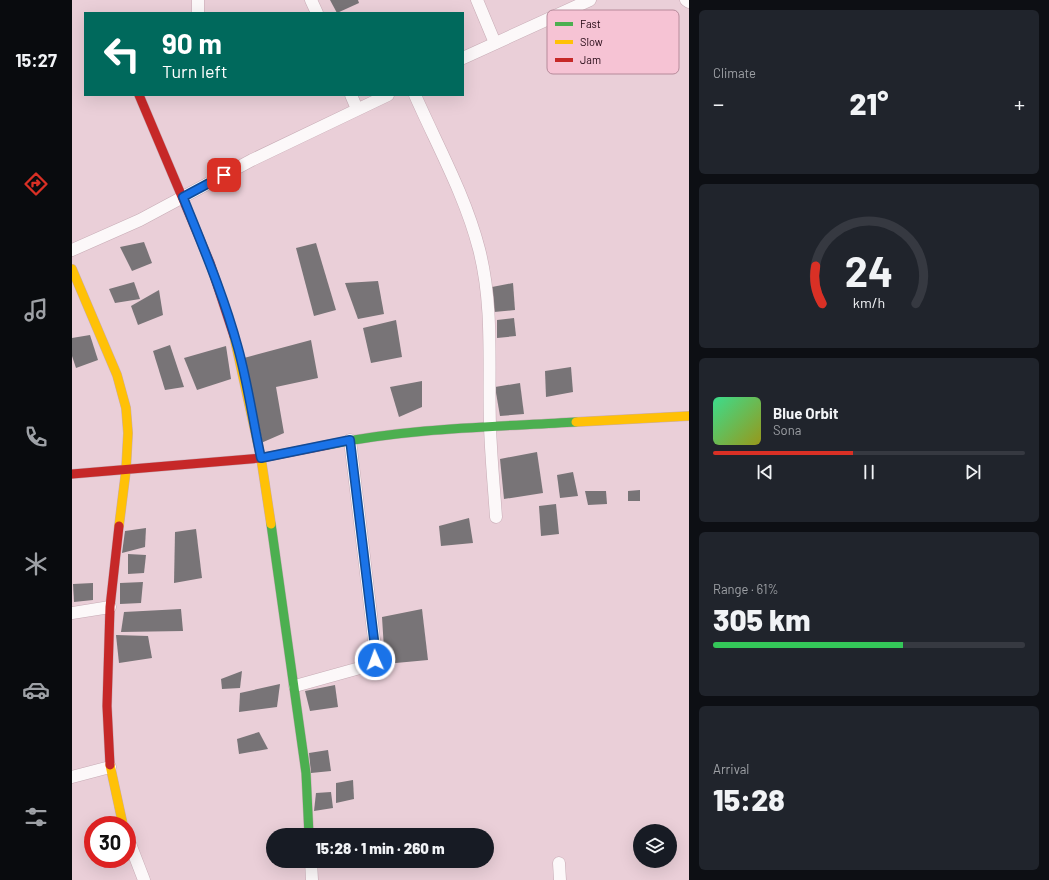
<!DOCTYPE html>
<meta charset="utf-8">
<style>
:root{--surface:#171b24;--page:#20242c;--text:#f1f3f6;--muted:#9ea1a6;--line:#363941;--accent:#d93025}
body{margin:0;font-family:Barlow,sans-serif;background:var(--page);color:var(--text);height:100vh;display:flex;flex-direction:column;font-size:15px;white-space:nowrap}
*{box-sizing:border-box;margin:0}
p{font-size:13px;color:var(--muted)}
.icon{flex:none;width:22px;height:22px;fill:none;stroke:currentColor;stroke-width:2;stroke-linecap:round;stroke-linejoin:round}
.map{position:relative;flex:1;overflow:hidden}
.drawer{display:flex;flex-direction:column;gap:10px;padding:10px;background:#0d0f14;width:360px}
.drawer>*{flex:none}
.guide{position:absolute;left:12px;top:12px;width:380px;height:84px;border-radius:0px;box-shadow:0 4px 16px #0002;background:#00695c;color:#fff;overflow:hidden}
.controls{position:absolute;left:561px;top:824px;display:grid;gap:8px}
.controls a{display:grid;place-items:center;width:44px;height:44px;border-radius:50%;background:var(--surface);box-shadow:0 4px 16px #0002;font-size:20px}
.speed{position:absolute;left:12px;top:816px;display:flex;gap:8px;font-size:20px;font-weight:700;text-align:center}
.speed>*{display:grid;place-content:center;width:52px;height:52px;border-radius:50%;background:var(--surface);box-shadow:0 4px 16px #0002;line-height:1}
.speed .limit{border:6px solid #d22;background:#fff;color:#111}
.pin{position:absolute;display:grid;place-items:center;width:34px;height:34px;color:#fff;margin:-17px;border-radius:8px;box-shadow:0 2px 6px #0006}
.me{position:absolute;width:44px;margin:-22px;rotate:358deg;stroke-linejoin:round;filter:drop-shadow(0 0 3px #0008)}
.turn{display:flex;align-items:center;gap:14px;height:84px;padding:0 12px;font-size:18px}
.turn .icon{width:52px;height:52px;stroke-width:2.5}
.turn b{display:block;font-size:28px;line-height:34px}
.big{font-size:30px;font-weight:800;line-height:1.1}
.drawer .widget{flex:1;display:flex;flex-direction:column;justify-content:center;gap:6px;min-width:0;padding:0 14px;border-radius:6px;background:var(--page)}
.drawer .dial{align-items:center;gap:0}
.dial svg{height:104px;overflow:visible;fill:none;stroke:var(--line);stroke-width:7;stroke-linecap:round;text-anchor:middle}
.dial text{fill:var(--text);stroke:none}
.song{display:flex;align-items:center;gap:12px}
.cover{width:48px;height:48px;border-radius:6px;background:linear-gradient(135deg,hsl(150 70% 55%),hsl(60 70% 35%))}
.played{height:4px;border-radius:2px;background:linear-gradient(90deg,var(--accent) 45%,var(--line) 45%)}
.keys{display:flex;justify-content:space-around;direction:ltr}
.heat{display:flex;justify-content:space-between;align-items:center;font-size:22px;direction:ltr}
.charge{height:6px;border-radius:3px;background:linear-gradient(90deg,#34c759 61%,var(--line) 0)}
.trip{position:absolute;left:194px;top:828px;width:228px;height:40px;border-radius:20px;background:var(--surface);box-shadow:0 4px 16px #0002;font-weight:800;line-height:40px;text-align:center}
main{display:flex;flex:1;min-height:0}
.dock{display:flex;flex-direction:column;width:72px;justify-content:space-around;align-items:center;background:#090b0e;color:var(--muted)}
.dock .icon{width:28px;height:28px}
.dock .on{color:var(--accent)}
.dock b{font-size:18px;color:var(--text)}
.map>svg:first-child{display:block}
.building{fill:#787477}
.lines{fill:none;stroke-linecap:round;stroke-linejoin:round}
.street-casing{stroke:#c7abb5;stroke-width:13}
.fast-casing{stroke:#c7abb5;stroke-width:10}
.slow-casing{stroke:#c7abb5;stroke-width:10}
.jam-casing{stroke:#c7abb5;stroke-width:10}
.street{stroke:#fcf8f9;stroke-width:12}
.fast{stroke:#4caf50;stroke-width:9}
.slow{stroke:#ffc107;stroke-width:9}
.jam{stroke:#c62828;stroke-width:9}
.route-casing{stroke:#114b97;stroke-width:10}
.route{stroke:#1a73e8;stroke-width:7}
.key{fill:#f6c3d4;stroke:#b68a9a;stroke-width:1}
.key-label{font-size:11px;fill:#210611}
</style>
<main>
<nav class="dock">
<b>15:27</b>
<svg class="icon on" aria-label="directions" viewBox="0 0 24 24"><path d="M12 3l9 9-9 9-9-9zM9 14v-3h6M13 9l2 2-2 2"/></svg>
<svg class="icon" aria-label="music" viewBox="0 0 24 24"><path d="M9 18V5l10-2v13"/><circle cx="6" cy="18" r="3"/><circle cx="16" cy="16" r="3"/></svg>
<svg class="icon" aria-label="phone" viewBox="0 0 24 24"><path d="M5 4h4l2 5-3 2q2 4 5 5l2-3 5 2v4C11 20 4 13 5 4z"/></svg>
<svg class="icon" aria-label="climate" viewBox="0 0 24 24"><path d="M12 3v18M4 7l16 10M4 17L20 7"/></svg>
<svg class="icon" aria-label="car" viewBox="0 0 24 24"><path d="M5 17H2v-5l4-1 3-4h7l3 4 3 1v5h-3M9 17h6M6 11h13"/><circle cx="7" cy="17" r="2"/><circle cx="17" cy="17" r="2"/></svg>
<svg class="icon" aria-label="filters" viewBox="0 0 24 24"><path d="M4 7h16M4 17h16"/><circle cx="9" cy="7" r="2"/><circle cx="15" cy="17" r="2"/></svg>
</nav>
<div class="map">
<svg width="617" height="880" viewBox="0 0 617 880">
<rect width="100%" height="100%" fill="#eacfd8"/>
<g class="building">
<path d="M258 0H286L287 3 265 13Z"/>
<path d="M72 242 80 263 60 271 48 247Z"/>
<path d="M244 243 264 310 242 316 224 248Z"/>
<path d="M306 281 312 314 286 319 273 283Z"/>
<path d="M62 282 68 299 43 303 37 289Z"/>
<path d="M441 283 443 310 422 312 420 287Z"/>
<path d="M87 290 91 315 66 325 59 306Z"/>
<path d="M442 318 444 336 425 338V320Z"/>
<path d="M324 320 330 357 299 363 291 328Z"/>
<path d="M18 335 26 360 4 368 0 356V338Z"/>
<path d="M239 340 246 378 204 387 212 433 189 443 172 358Z"/>
<path d="M98 345 112 387 93 390 81 351Z"/>
<path d="M154 346 159 379 125 390 112 358Z"/>
<path d="M499 367 501 392 474 397 473 371Z"/>
<path d="M350 381V407L327 417 318 387Z"/>
<path d="M448 383 452 414 428 416 423 387Z"/>
<path d="M465 452 471 493 432 499 428 459Z"/>
<path d="M501 472 506 496 488 498 485 475Z"/>
<path d="M568 490V501H556V491Z"/>
<path d="M513 491H534L535 504 516 505Z"/>
<path d="M484 504 487 534 469 536 467 506Z"/>
<path d="M397 518 401 543 369 546 367 526Z"/>
<path d="M74 528 73 547 50 553 53 531Z"/>
<path d="M124 529 130 578 102 583 103 532Z"/>
<path d="M56 554 74 555 72 573 56 574Z"/>
<path d="M71 582 69 603 48 604V583Z"/>
<path d="M21 583V600L2 602 1 584Z"/>
<path d="M109 609 111 631 49 632 52 612Z"/>
<path d="M350 609 356 660 313 664 310 617Z"/>
<path d="M44 635 76 636 80 658 47 663Z"/>
<path d="M170 671 168 688 150 689 149 679Z"/>
<path d="M208 684 205 707 167 712 168 693Z"/>
<path d="M263 685 266 707 238 711 233 691Z"/>
<path d="M187 732 196 749 167 754 165 739Z"/>
<path d="M256 750 259 771 239 773 237 753Z"/>
<path d="M281 780 282 799 264 803V783Z"/>
<path d="M259 792 261 808 242 811 244 793Z"/>
</g>
<g class="lines">
<g class="street-casing">
<g id="street">
<path d="M239 0 245 13"/>
<path d="M405 0 423 43"/>
<path d="M614 0 617 2"/>
<path d="M126 13V0"/>
<path d="M391 58 518 0"/>
<path d="M279 95 285 109"/>
<path d="M343 95C365 145 393 195 407 249 422 307 416 367 418 426 419 457 422 487 424 517"/>
<path d="M0 250 68 220 180 160 316 95"/>
<path d="M0 613 38 607"/>
<path d="M223 686 295 666 300 664 304 656 278 440"/>
<path d="M0 777 38 767"/>
<path d="M55 836 72 880"/>
<path d="M239 861 240 880"/>
<path d="M487 863 488 880"/>
</g>
</g>
<g class="fast-casing">
<g id="fast">
<path d="M255 445C336 428 421 427 504 422"/>
<path d="M199 524 234 773 237 835"/>
</g>
</g>
<g class="slow-casing">
<g id="slow">
<path d="M0 269 45 375 54 408 56 433 54 470 47 526"/>
<path d="M162 336 189 458 199 524"/>
<path d="M504 422 617 416"/>
<path d="M38 765 51 825"/>
</g>
</g>
<g class="jam-casing">
<g id="jam">
<path d="M67 95 138 263 162 336"/>
<path d="M0 474 189 458 255 445"/>
<path d="M38 765 35 706 38 607 47 526"/>
</g>
</g>
<use href="#street" class="street"/>
<use href="#fast" class="fast"/>
<use href="#slow" class="slow"/>
<use href="#jam" class="jam"/>
</g>
<g class="lines">
<g class="route-casing">
<path id="route" d="M152 175 111 197C131 247 152 296 166 348 176 384 181 421 189 458L278 440 304 656 303 660"/>
</g>
<use href="#route" class="route"/>
</g>
<rect x="475" y="10" width="132" height="64" rx="6" class="key"/>
<rect x="483" y="22" width="18" height="4" fill="#4caf50"/>
<rect x="483" y="40" width="18" height="4" fill="#ffc107"/>
<rect x="483" y="58" width="18" height="4" fill="#c62828"/>
<g class="key-label">
<text x="508" y="28">Fast</text>
<text x="508" y="46">Slow</text>
<text x="508" y="64">Jam</text>
</g>
</svg>
<div class="controls">
<a><svg class="icon" aria-label="layers" viewBox="0 0 24 24"><path d="M12 4l9 5-9 5-9-5zM3 14l9 5 9-5"/></svg></a>
</div>
<div class="speed"><div class="limit">30</div></div>
<div class="pin" style="left:152px;top:175px;background:#d93025"><svg class="icon" aria-label="arrive" viewBox="0 0 24 24"><path d="M6 21V4h12l-3 4 3 4H6"/></svg></div>
<svg class="me" style="left:303px;top:660px" viewBox="-20 -20 40 40"><circle r="17" fill="#1a73e8" stroke="#fff" stroke-width="3"/><path d="M0-11L8 9 0 5-8 9z" fill="#fff"/></svg>
<div class="trip">15:28 · 1 min · 260 m</div>
<div class="guide">
<div class="turn"><svg class="icon" aria-label="left" viewBox="0 0 24 24"><path d="M17 20v-9H6M10 6l-5 5 5 5"/></svg><div><b>90 m</b>Turn left</div></div>
</div>
</div>
<section class="drawer">
<div class="widget"><p>Climate</p>
<div class="heat"><a>−</a><b class="big">21°</b><a>+</a></div>
</div>
<div class="widget dial"><svg viewBox="0 0 100 80">
<path d="M14 69A42 42 0 1 1 86 69"/>
<path d="M14 69A42 42 0 0 1 9 40" stroke="#d93025"/>
<text x="50" y="56" font-size="32" font-weight="700">24</text>
<text x="50" y="72" font-size="11">km/h</text>
</svg></div>
<div class="widget">
<div class="song"><i class="cover"></i><div><b>Blue Orbit</b><p>Sona</p></div></div>
<div class="played"></div>
<div class="keys"><svg class="icon" aria-label="previous" viewBox="0 0 24 24"><path d="M18 5L8 12l10 7zM5 5v14"/></svg><svg class="icon" aria-label="pause" viewBox="0 0 24 24"><path d="M8 5v14M16 5v14"/></svg><svg class="icon" aria-label="next" viewBox="0 0 24 24"><path d="M6 5l10 7-10 7zM19 5v14"/></svg></div>
</div>
<div class="widget"><p>Range · 61%</p><b class="big">305 km</b><div class="charge"></div></div>
<div class="widget"><p>Arrival</p><b class="big">15:28</b></div>
</section>
</main>
